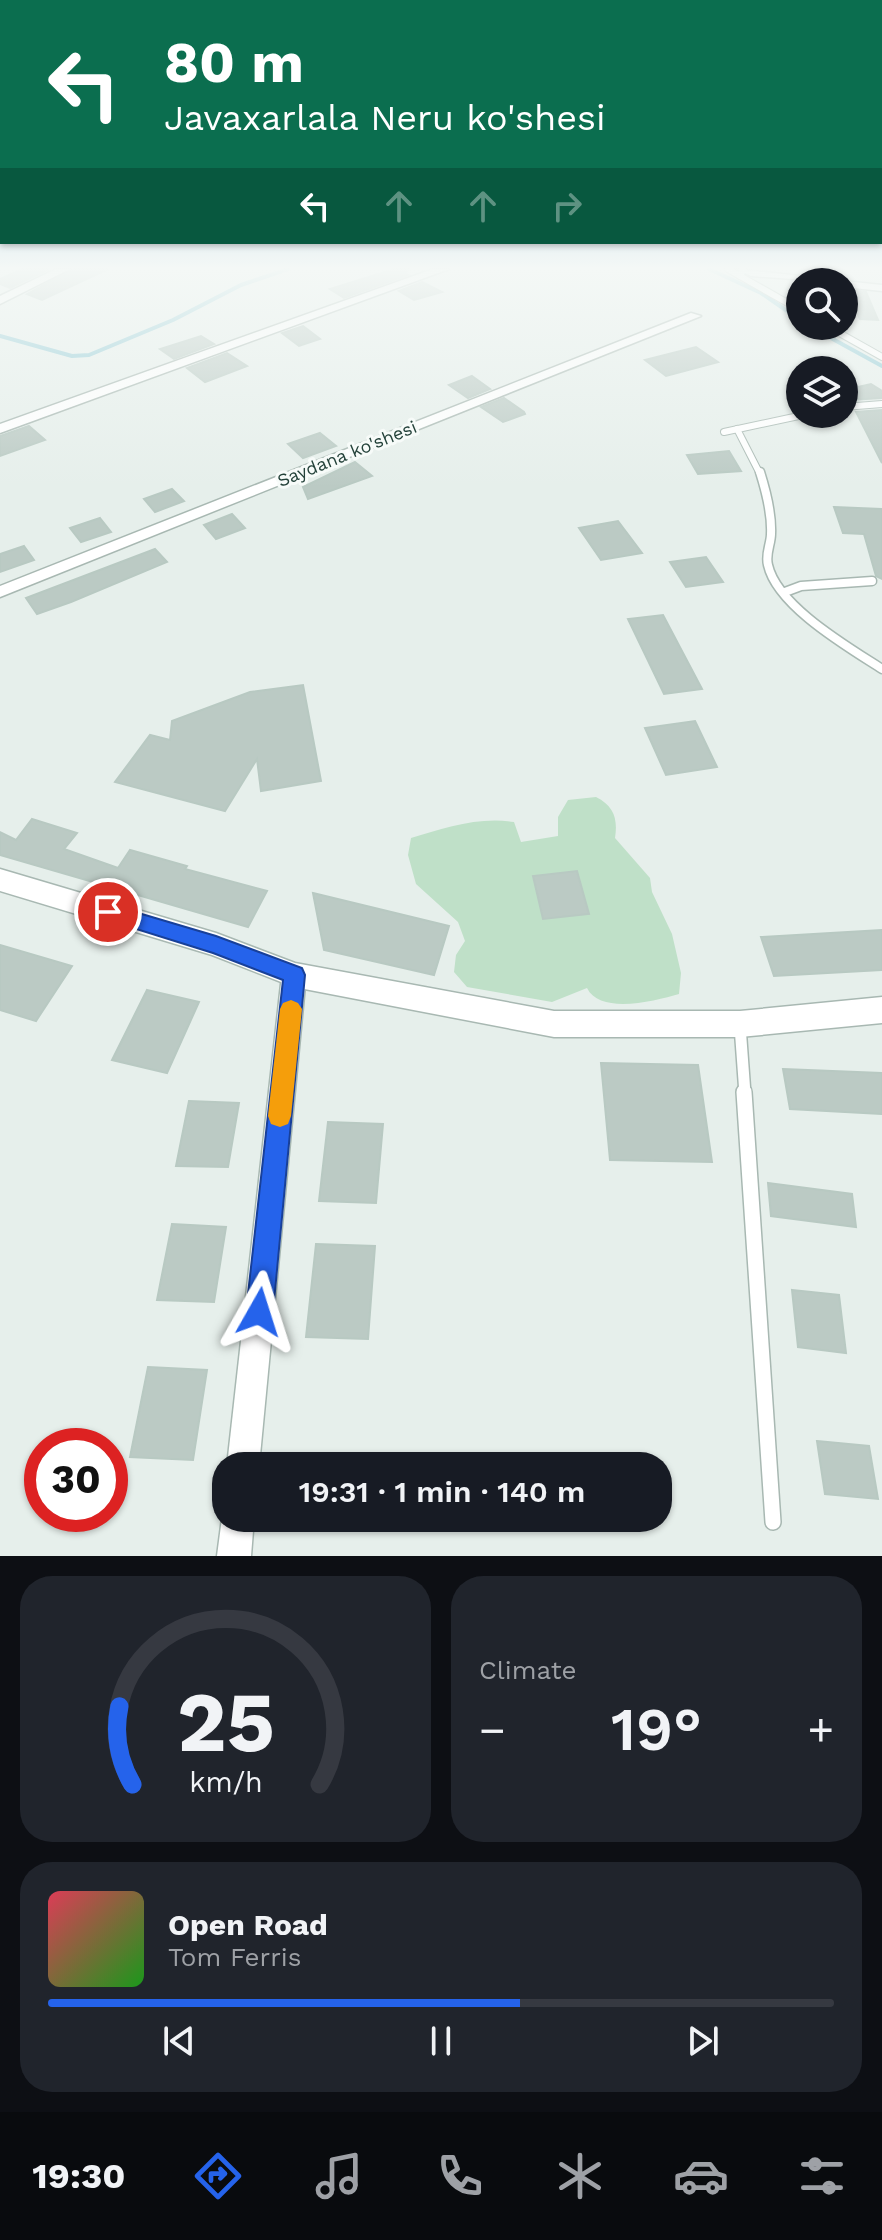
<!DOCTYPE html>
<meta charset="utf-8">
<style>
:root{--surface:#171b24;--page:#20242c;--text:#f1f3f6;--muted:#9ea1a6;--line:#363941;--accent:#2563eb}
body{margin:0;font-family:"Work Sans",sans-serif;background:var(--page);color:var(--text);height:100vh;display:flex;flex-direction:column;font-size:30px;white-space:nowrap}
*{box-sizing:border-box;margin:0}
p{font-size:26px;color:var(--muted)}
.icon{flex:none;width:44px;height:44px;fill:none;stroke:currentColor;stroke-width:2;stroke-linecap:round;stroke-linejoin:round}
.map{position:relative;height:1556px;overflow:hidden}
.details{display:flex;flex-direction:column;gap:20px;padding:20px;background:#0d0f14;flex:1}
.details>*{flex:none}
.guide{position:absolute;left:0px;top:0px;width:882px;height:244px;box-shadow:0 2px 6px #0004;background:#0b6e4f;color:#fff;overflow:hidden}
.buttons{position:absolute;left:786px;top:268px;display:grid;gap:16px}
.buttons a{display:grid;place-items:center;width:72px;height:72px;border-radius:50%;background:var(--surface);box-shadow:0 2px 6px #0004;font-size:40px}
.speed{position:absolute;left:24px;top:1428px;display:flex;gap:16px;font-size:40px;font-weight:700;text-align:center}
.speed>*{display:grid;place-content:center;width:104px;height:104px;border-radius:50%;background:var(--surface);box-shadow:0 2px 6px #0004;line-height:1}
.speed .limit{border:12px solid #d22;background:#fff;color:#111}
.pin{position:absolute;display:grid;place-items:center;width:68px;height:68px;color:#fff;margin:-34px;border:4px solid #fff;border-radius:50%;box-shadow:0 2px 8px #0007}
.me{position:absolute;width:88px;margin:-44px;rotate:6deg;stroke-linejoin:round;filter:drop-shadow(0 0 6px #0008)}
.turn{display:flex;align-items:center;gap:28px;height:168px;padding:0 32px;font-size:36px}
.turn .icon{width:104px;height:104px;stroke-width:2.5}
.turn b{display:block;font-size:56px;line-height:68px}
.lanes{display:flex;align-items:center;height:76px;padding:0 32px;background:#0003;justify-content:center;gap:40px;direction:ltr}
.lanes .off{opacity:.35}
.big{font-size:60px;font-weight:600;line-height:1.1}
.details .card{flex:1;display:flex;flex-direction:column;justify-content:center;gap:12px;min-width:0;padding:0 28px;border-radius:32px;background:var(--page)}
.details .dial{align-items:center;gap:0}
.dial svg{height:208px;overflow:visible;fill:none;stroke:var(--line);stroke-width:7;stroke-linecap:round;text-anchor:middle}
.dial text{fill:var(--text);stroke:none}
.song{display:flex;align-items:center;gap:24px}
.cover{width:96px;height:96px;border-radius:12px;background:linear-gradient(135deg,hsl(350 70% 55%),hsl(120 70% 35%))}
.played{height:8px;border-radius:4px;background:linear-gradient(90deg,var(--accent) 60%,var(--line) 60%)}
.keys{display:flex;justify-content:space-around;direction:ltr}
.heat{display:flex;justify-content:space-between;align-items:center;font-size:44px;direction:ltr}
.details .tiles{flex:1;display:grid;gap:20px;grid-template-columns:1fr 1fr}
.card:last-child{grid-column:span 2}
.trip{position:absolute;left:212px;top:1452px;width:460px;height:80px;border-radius:32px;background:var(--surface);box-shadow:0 2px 6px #0004;font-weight:600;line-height:80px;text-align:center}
.tabs{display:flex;height:128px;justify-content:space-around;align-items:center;background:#090b0e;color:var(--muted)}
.tabs .icon{width:56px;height:56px}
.tabs .active{color:var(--accent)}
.tabs b{font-size:36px;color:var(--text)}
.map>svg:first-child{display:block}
.green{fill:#bfe0c8}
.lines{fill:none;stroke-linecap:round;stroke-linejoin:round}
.stream{stroke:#8ec9d4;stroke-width:4}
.building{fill:#bbcac4;stroke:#b8c9c2;stroke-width:2}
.service-far3-casing{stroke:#a8b8b2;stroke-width:8}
.service-far2-casing{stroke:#a8b8b2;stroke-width:11}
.service-far1-casing{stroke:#a8b8b2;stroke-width:14}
.service-casing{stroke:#a8b8b2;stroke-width:18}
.minor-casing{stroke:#a8b8b2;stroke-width:3}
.tertiary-casing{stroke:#a8b8b2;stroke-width:3}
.service-far3{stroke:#fff;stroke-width:6}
.service-far2{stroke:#fff;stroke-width:8}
.service-far1{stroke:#fff;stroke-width:11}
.service{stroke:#fff;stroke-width:15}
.minor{fill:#fff;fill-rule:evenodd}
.tertiary{fill:#fff;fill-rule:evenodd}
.route{fill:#2563eb;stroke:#184099;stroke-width:2}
.slow{fill:#f59e0b}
.labels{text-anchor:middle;stroke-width:6;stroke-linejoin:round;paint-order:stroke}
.far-street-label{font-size:18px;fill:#24423a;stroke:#f7fbf9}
</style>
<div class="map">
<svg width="882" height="1556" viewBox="0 0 882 1556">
<rect width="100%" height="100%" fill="#e6efeb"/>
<path class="green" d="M596 797C614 806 618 819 615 838L650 878 652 892 672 934 681 973 679 994C655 1001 600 1015 587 988L552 1002 467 987 454 972 456 955 465 941 458 922 416 884 408 855 411 838C443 828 480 816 514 822L521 842 558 836V817L568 800Z"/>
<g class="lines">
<g class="stream">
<path d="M709 269 761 293 800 320"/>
<path d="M809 326 882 366"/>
<path d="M0 336 72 356 89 355 173 320 241 285 288 269"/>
</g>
</g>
<g class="building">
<path d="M22 269H49L10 288 0 284V279Z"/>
<path d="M73 269H108L42 300 27 294Z"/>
<path d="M394 269H408L405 274 408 275 344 298 330 289Z"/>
<path d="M422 282 442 292 414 300 399 291Z"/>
<path d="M847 290 866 292 878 320 860 319Z"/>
<path d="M303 326 320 339 299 346 282 333Z"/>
<path d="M201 336 214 344 174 359 160 349Z"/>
<path d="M696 347 718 362 666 376 645 360Z"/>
<path d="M227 353 247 366 205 382 187 368Z"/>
<path d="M472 376 490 389 468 398 449 385Z"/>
<path d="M871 384 882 391V398L850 400 845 390Z"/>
<path d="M504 398 524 412 525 414 503 422 481 407Z"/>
<path d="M882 410V463L856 412Z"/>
<path d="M29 426 45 440 0 456V436Z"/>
<path d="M320 433 336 446 303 458 288 444Z"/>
<path d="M729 451 741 471 698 474 687 455Z"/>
<path d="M355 462 372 476 308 499 303 487Z"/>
<path d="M172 489 184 501 155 512 144 499Z"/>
<path d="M834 507 882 509V579L876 576 864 534 843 533Z"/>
<path d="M232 514 245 528 216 539 204 525Z"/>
<path d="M100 518 111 532 81 542 70 528Z"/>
<path d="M618 521 642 553 601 560 579 528Z"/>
<path d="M24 546 34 560 0 572V554Z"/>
<path d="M155 549 167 562 71 602 37 614 26 598Z"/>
<path d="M706 557 723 582 686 587 670 562Z"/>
<path d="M663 615 683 653 702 689 664 694 628 619Z"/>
<path d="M303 685 321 781 261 791 257 759 225 811 115 782 150 735 170 740 172 721 250 692Z"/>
<path d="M695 721 717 767 666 775 645 728Z"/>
<path d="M32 819 77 833 64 849 118 868 130 850 187 866 185 869 267 891 248 927 0 855V832L16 840Z"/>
<path d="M577 871 589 914 543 919 533 876Z"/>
<path d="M313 893 449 926 434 975 324 950Z"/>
<path d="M882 930V970L774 976 761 937Z"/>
<path d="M0 945 72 966 36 1021 0 1010Z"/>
<path d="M147 990 199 1002 167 1073 112 1060Z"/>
<path d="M601 1063 698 1065 712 1162 610 1160Z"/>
<path d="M783 1069 882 1073V1114L790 1109Z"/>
<path d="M189 1101 239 1103 228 1167 176 1166Z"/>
<path d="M328 1122 383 1124 376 1203 319 1201Z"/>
<path d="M768 1183 852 1194 856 1227 771 1216Z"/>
<path d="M172 1224 226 1227 214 1302 157 1300Z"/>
<path d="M316 1244 375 1246 368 1339 306 1337Z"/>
<path d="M792 1290 839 1295 846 1353 798 1347Z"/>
<path d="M148 1367 207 1370 193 1460 130 1457Z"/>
<path d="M817 1441 869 1446 878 1499 825 1494Z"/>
</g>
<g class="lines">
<g class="service-far3-casing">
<g id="service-far3">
<path d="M728 269 740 276"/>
<path d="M743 270 740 276 800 310"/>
<path d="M827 326 882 357"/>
<path d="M844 407 882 404"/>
<path d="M737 429 760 474"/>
<path d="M724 432 808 414"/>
</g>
</g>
<g class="service-far2-casing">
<g id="service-far2">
<path d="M760 472C766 491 772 513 771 534 771 544 765 554 768 565 777 606 848 647 882 669"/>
<path d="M785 592 801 586 872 581"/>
</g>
</g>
<g class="service-far1-casing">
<path id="service-far1" d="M740 1026 745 1094"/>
</g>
<g class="service-casing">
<path id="service" d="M744 1092 773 1522"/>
</g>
<g class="minor-casing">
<g id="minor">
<path d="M56 269H70L0 304V296Z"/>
<path d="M433 269H449L0 433V424Z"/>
<path d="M737 269 829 279 835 282 751 276Z"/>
<path d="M844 281 882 285V291L844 287V282H840Z"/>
<path d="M691 313 701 316 0 597V586Z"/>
<path d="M294 965 302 968 306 975 259 1466H227L282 975 286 968Z"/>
<path d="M226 1507V1518H254L251 1556H217L222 1518Z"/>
</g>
</g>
<g class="tertiary-casing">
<path id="tertiary" d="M0 869 216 933 295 963 554 1011H740L882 997V1023L740 1037H554L294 987 212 955 0 891Z"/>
</g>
<use href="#service-far3" class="service-far3"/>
<use href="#service-far2" class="service-far2"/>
<use href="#service-far1" class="service-far1"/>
<use href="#service" class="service"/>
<use href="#minor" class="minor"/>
<use href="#tertiary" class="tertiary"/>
</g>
<linearGradient id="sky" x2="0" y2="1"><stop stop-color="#84bce0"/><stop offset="0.55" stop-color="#f4f8f6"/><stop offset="1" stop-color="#f4f8f6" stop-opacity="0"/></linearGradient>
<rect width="882" height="487" fill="url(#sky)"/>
<path class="route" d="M108 904 216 936 302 968 305 975 273 1312 269 1322 259 1326 250 1322 246 1312 283 980 213 953 101 918 98 912 101 906Z"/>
<path class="slow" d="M291 1000 298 1003 302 1009 291 1116 288 1124 280 1127 271 1124 268 1116 280 1009 283 1003Z"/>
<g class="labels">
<g class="far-street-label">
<text transform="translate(347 454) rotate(-22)" y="6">Saydana ko'shesi</text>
</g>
</g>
</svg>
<div class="buttons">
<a><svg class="icon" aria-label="search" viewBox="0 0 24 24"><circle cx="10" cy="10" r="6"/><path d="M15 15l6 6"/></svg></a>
<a><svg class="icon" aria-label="layers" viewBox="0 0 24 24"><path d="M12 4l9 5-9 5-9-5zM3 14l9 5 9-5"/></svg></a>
</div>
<div class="speed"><div class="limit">30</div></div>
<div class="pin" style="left:108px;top:912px;background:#d93025"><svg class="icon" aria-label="arrive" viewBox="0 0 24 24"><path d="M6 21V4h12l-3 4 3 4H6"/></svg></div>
<svg class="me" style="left:259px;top:1312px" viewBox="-20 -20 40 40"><path d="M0-17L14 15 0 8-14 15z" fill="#2563eb" stroke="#fff" stroke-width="4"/></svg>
<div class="trip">19:31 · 1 min · 140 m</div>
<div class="guide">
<div class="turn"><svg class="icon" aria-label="left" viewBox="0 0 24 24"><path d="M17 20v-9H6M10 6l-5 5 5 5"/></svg><div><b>80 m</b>Javaxarlala Neru ko'shesi</div></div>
<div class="lanes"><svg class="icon" aria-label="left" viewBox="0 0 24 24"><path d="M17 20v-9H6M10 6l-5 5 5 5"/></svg><svg class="icon off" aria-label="ahead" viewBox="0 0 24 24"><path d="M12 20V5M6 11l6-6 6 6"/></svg><svg class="icon off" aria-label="ahead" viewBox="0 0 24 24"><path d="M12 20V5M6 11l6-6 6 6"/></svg><svg class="icon off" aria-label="right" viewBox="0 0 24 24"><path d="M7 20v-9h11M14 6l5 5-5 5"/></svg></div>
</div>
</div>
<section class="details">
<div class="tiles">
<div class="card dial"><svg viewBox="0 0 100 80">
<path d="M14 69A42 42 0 1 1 86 69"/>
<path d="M14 69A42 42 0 0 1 9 39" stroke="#2563eb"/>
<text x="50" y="56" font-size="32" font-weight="700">25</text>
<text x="50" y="72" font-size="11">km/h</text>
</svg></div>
<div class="card"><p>Climate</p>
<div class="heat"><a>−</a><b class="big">19°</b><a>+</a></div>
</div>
<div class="card">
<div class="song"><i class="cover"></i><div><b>Open Road</b><p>Tom Ferris</p></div></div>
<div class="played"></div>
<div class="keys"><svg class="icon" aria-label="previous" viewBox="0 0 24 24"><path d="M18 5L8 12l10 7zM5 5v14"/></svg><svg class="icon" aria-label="pause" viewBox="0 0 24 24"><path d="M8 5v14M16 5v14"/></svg><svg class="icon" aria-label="next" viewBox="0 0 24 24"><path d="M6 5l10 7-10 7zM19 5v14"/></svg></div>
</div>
</div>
</section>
<nav class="tabs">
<b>19:30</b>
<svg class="icon active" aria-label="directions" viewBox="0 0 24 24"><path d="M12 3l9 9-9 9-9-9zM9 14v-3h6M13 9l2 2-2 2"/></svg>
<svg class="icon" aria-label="music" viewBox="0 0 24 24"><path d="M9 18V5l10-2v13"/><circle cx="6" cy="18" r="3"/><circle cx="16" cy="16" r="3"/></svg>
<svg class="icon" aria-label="phone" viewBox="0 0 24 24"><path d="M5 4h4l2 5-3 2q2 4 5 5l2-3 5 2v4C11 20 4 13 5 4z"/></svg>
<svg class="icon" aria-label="climate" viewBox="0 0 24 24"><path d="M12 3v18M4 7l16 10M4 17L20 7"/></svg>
<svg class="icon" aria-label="car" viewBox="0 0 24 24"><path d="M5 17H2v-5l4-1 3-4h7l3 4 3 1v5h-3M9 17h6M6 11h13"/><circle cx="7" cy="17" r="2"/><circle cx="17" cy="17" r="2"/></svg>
<svg class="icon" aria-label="filters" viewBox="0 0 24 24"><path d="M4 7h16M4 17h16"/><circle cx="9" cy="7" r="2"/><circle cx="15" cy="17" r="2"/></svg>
</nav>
